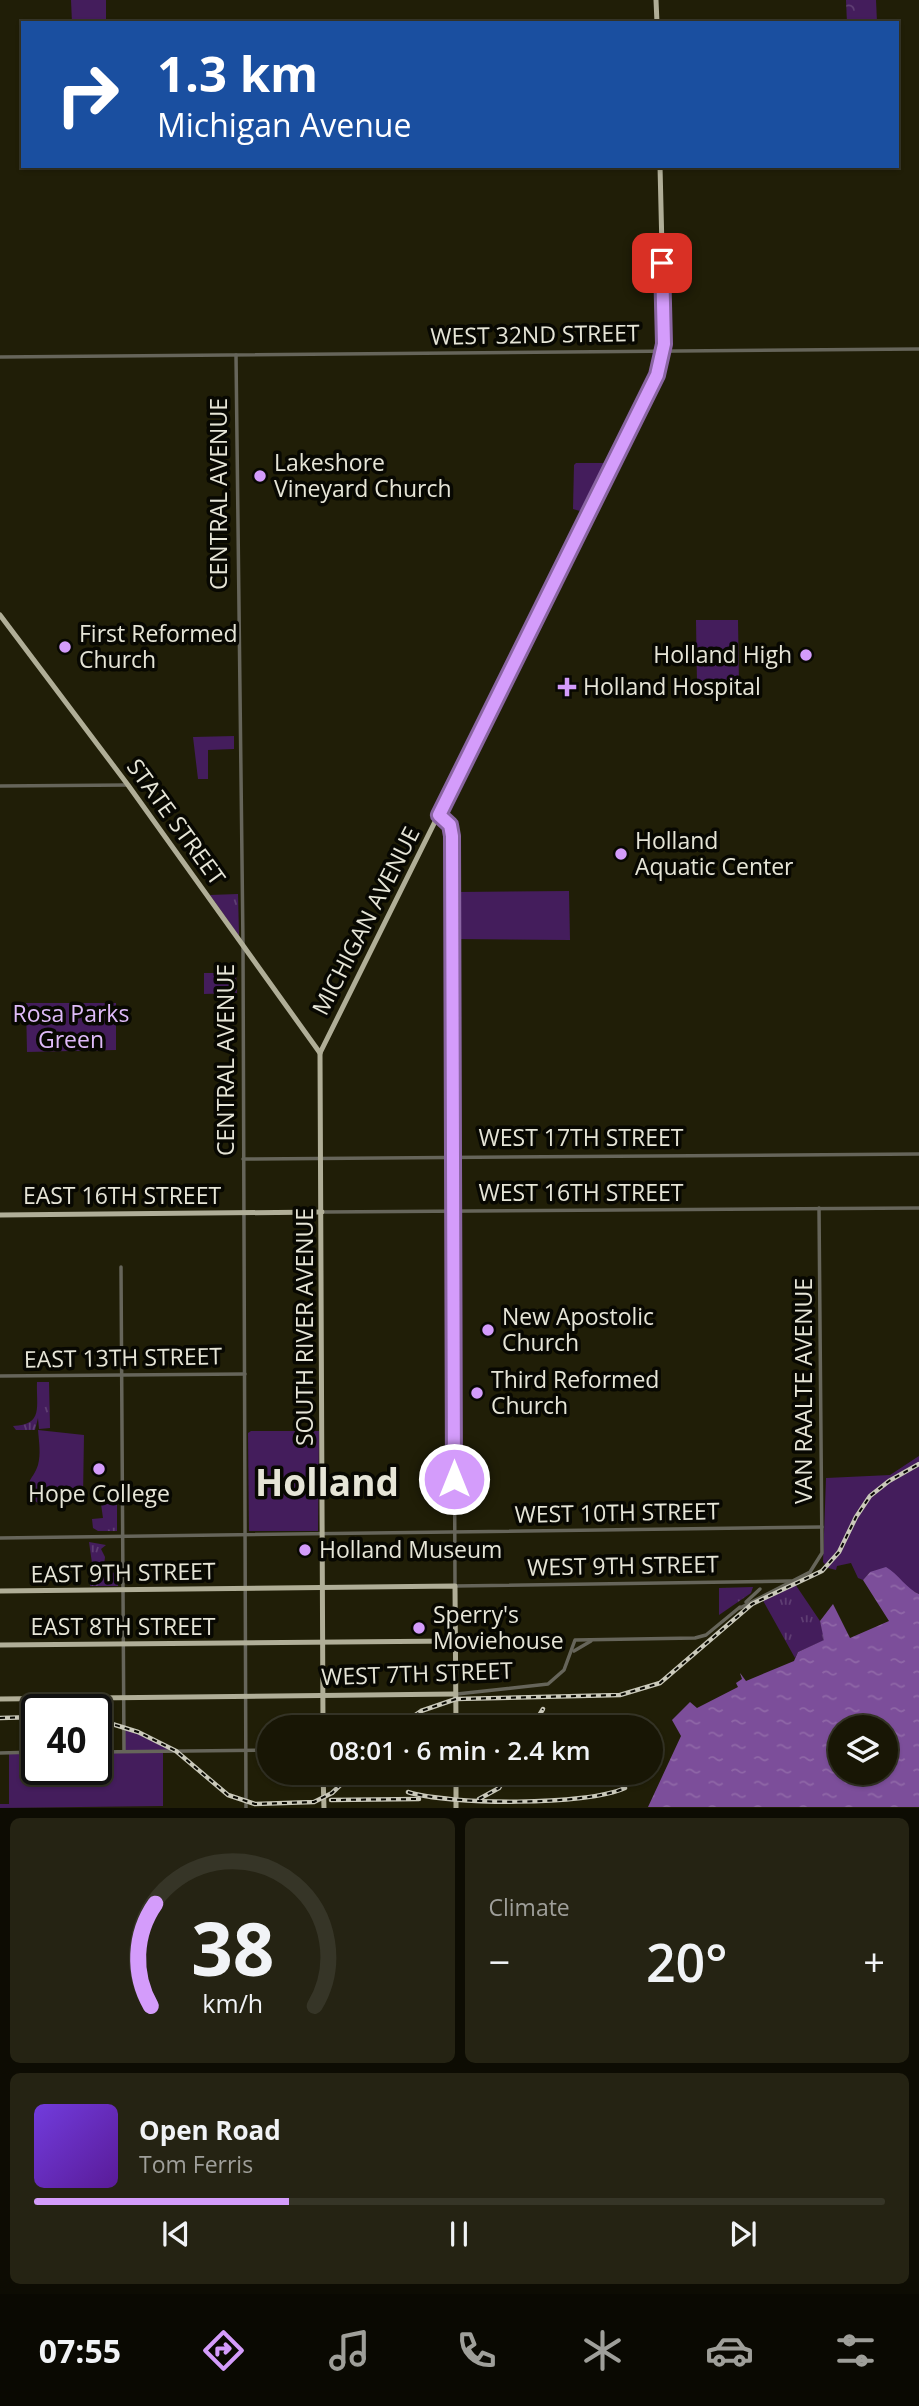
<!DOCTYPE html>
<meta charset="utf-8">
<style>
:root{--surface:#181605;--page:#252313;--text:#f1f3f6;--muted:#9f9f9a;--line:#363527;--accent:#d49cfb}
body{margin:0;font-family:"Open Sans",sans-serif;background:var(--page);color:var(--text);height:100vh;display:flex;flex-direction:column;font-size:26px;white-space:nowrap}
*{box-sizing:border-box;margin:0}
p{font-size:23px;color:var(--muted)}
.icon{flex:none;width:38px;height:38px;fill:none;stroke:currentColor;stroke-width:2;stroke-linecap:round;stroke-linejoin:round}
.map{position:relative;height:1808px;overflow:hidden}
.details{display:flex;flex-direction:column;gap:10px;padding:10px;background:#0d0c03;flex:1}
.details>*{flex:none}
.guide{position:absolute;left:21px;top:21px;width:878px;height:147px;border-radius:0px;box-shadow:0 2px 5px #0004,0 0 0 2px var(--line);background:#1a4fa0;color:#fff;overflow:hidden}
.buttons{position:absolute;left:828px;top:1715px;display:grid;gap:14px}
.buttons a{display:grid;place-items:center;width:70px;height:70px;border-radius:50%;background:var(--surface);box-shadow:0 2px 5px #0004,0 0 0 2px var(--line);font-size:35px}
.speed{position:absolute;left:21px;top:1694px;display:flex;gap:14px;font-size:35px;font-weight:700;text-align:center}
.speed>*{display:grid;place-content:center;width:91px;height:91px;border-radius:50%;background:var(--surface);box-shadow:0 2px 5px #0004,0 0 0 2px var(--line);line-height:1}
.speed .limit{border:4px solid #111;border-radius:10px;background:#fff;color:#111}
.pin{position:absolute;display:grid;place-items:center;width:60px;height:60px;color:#fff;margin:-30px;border-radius:14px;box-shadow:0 4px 10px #0006}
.me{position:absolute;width:77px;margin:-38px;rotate:0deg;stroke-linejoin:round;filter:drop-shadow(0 0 5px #0008)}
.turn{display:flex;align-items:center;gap:24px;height:147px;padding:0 21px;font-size:32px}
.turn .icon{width:91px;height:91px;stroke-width:2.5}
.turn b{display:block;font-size:49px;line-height:60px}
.big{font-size:52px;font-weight:600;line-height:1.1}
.details .widget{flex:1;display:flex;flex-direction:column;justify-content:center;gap:10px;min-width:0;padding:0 24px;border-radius:10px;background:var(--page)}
.details .dial{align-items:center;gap:0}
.dial svg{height:182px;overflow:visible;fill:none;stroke:var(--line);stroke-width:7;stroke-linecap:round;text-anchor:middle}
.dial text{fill:var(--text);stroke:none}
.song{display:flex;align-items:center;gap:21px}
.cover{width:84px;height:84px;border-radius:10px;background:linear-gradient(135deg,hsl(260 70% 55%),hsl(270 70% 35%))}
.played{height:7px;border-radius:4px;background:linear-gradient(90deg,var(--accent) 30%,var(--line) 30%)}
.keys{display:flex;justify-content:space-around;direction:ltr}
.heat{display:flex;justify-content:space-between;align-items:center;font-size:38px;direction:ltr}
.details .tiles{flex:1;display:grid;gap:10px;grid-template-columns:1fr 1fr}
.widget:last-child{grid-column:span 2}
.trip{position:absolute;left:257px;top:1715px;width:406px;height:70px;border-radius:35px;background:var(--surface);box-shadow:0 2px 5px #0004,0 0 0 2px var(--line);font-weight:600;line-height:70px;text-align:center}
.menu{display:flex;height:112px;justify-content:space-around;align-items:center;background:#0a0902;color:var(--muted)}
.menu .icon{width:49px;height:49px}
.menu .on{color:var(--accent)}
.menu b{font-size:32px;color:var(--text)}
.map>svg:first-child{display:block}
.grass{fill:url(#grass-tufts)}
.forest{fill:url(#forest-crowns)}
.green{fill:#441d5c}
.water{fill:url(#water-ripples);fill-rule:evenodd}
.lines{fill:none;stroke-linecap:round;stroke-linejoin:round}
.minor{stroke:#66655a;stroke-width:3.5}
.major{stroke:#b0ae97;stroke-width:5}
.rail-casing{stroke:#cac9ba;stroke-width:4.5}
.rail{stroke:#080802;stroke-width:2;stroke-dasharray:5;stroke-linecap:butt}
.route-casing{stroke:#8a65a3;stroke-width:18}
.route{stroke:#d49cfb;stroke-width:12}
.poi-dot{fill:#d49cfb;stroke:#080802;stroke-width:2.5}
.labels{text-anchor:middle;stroke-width:7;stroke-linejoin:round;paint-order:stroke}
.street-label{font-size:23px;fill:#e6e5d7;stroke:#080802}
.poi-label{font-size:23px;fill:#e6e5d7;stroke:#080802;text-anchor:start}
.park-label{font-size:23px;fill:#dfbbf9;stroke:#080802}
.town-label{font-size:37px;font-weight:bold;fill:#e6e5d7;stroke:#080802}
</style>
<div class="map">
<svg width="919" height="1808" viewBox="0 0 919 1808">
<defs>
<pattern id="grass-tufts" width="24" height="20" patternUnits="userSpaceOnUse" patternTransform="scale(1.75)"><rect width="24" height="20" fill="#441d5c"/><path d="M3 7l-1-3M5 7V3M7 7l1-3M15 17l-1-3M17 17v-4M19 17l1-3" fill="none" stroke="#5f3e73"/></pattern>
<pattern id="forest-crowns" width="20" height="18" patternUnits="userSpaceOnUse" patternTransform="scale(1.75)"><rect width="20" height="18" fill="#441d5c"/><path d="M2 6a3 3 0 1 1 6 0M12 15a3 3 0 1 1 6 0" fill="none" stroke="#5f3e73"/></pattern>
<pattern id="water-ripples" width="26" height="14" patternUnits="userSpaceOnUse" patternTransform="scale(1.75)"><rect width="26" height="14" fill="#7c4e9a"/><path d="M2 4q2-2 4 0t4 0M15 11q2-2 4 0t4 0" fill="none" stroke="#8f67a7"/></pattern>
</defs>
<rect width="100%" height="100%" fill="#201e07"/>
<g class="grass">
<path d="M238 894 239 936 210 895Z"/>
<path d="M37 1382H49L50 1428 39 1429 38 1418 35 1430H16L13 1426C44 1425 36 1406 37 1382Z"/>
<path d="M101 1504H117V1531H98L93 1528 92 1519 103 1518Z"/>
<path d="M89 1542 106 1545 101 1549 105 1557 103 1574 118 1572V1586H90L92 1563Z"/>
<path d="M795 1584 820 1621 825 1640 798 1652 795 1658 761 1597Z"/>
<path d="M753 1587 751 1593 719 1615V1588Z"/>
</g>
<path class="forest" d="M846 0H876L877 23H847Z"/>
<g class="green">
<path d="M71 0H106V23H72Z"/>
<path d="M576 463H604L607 467 583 512 573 509 574 465Z"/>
<path d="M696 620H738L739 685H697Z"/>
<path d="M234 736V749L208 750V779H198L193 737Z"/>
<path d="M569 891 570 940 454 939V895L457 892Z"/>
<path d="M204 973H236L237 993 204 994Z"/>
<path d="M26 1003H116V1050L27 1052Z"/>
<path d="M38 1430 84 1435 83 1497H45L38 1503 29 1497C27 1476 32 1482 38 1465 41 1454 39 1442 38 1430Z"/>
<path d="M251 1431H319L318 1531H249L248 1433Z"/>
<path d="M919 1456V1594L870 1572 863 1580 858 1578 851 1563 837 1566 836 1570 828 1568 823 1562 826 1478 890 1475Z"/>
<path d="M124 1727 175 1751H163V1806L0 1808V1804H9V1753L37 1752V1769H96V1752L124 1751Z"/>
</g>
<path class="water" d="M886 1567C898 1574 908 1590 919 1594V1807H648L681 1736 672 1720 690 1702 697 1708 738 1687 736 1683 742 1679 740 1673 746 1681 794 1661 798 1652 824 1640 820 1621 833 1604 850 1638 889 1621 863 1580 870 1572ZM886 1727V1773H840V1727Z"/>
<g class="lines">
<g class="minor">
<path d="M236 355 243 944 246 1808"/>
<path d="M0 357 919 349"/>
<path d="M0 786 128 785"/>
<path d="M439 815 450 825 452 836 455 1586 791 1581"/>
<path d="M243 1159 919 1154"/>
<path d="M323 1212 919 1208"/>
<path d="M121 1267 124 1751"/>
<path d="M0 1376 245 1374"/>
<path d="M0 1538 822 1527"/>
<path d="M746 1602 760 1589"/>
<path d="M740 1608 810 1572 822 1553 819 1208"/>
<path d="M574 1651 591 1641"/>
<path d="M457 1694 548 1684 564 1670 575 1640 695 1638 706 1635 740 1607"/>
<path d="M96 1752 270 1750"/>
<path d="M0 1753 37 1752"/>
</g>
<g class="major">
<path d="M656 0 657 23"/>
<path d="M0 615 128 785 320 1053"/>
<path d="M0 1215 322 1212"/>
<path d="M0 1591 455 1586 456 1727"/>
<path d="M0 1645 455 1641"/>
<path d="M0 1699 455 1694"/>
<path d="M323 1727 320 1053 657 375 664 332 660 166"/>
<path d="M323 1773 324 1808"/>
<path d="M456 1808V1773"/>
</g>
<g class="rail-casing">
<g id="rail">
<path d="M0 1718 37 1717"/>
<path d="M96 1719 138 1732 176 1751 228 1795 255 1804 314 1802 332 1793 353 1773"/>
<path d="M398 1727 421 1711 456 1699 620 1695 660 1683 752 1604 822 1571 839 1552 856 1517 870 1496 889 1481 919 1464"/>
<path d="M532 1727 543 1709"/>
<path d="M408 1792C448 1805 587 1806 625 1788"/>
<path d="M479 1799 499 1788 508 1773"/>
<path d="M331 1800 419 1799"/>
</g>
</g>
<use href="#rail" class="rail"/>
</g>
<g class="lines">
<g class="route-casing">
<path id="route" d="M454 1479 452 836 450 825 439 815 657 375 664 344 662 263"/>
</g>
<use href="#route" class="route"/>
</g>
<g class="poi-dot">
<circle cx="260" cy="476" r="7"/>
<circle cx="65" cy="647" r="7"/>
<circle cx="806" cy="655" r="7"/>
<path d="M563.5 676.5h7v7h7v7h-7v7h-7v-7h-7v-7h7z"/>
<circle cx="621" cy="854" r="7"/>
<circle cx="488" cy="1330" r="7"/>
<circle cx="477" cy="1393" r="7"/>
<circle cx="99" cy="1469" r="7"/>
<circle cx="305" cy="1550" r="7"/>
<circle cx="419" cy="1628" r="7"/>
</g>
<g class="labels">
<g class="street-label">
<text transform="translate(535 335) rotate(-1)" y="8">WEST 32ND STREET</text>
<text transform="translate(219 494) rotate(-90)" y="8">CENTRAL AVENUE</text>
<text transform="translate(176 822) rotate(54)" y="8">STATE STREET</text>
<text transform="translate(366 921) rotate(-63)" y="8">MICHIGAN AVENUE</text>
<text transform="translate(226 1060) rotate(-90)" y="8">CENTRAL AVENUE</text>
<text x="581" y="1146">WEST 17TH STREET</text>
<text x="581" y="1201">WEST 16TH STREET</text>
<text x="122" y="1204">EAST 16TH STREET</text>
<text transform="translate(305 1327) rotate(-90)" y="8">SOUTH RIVER AVENUE</text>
<text transform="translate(123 1358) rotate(-1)" y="8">EAST 13TH STREET</text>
<text transform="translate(804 1391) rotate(-90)" y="8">VAN RAALTE AVENUE</text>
<text transform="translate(617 1513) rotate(-1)" y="8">WEST 10TH STREET</text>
<text transform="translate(623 1566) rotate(-1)" y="8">WEST 9TH STREET</text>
<text transform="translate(123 1573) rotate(-1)" y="8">EAST 9TH STREET</text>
<text x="123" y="1635">EAST 8TH STREET</text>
<text transform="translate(417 1674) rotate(-2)" y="8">WEST 7TH STREET</text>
</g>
<g class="poi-label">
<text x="274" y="471">Lakeshore<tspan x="274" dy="26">Vineyard Church</tspan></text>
<text x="79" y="642">First Reformed<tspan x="79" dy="26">Church</tspan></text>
<text x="792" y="663" text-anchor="end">Holland High</text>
<text x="583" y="695">Holland Hospital</text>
<text x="635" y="849">Holland<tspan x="635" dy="26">Aquatic Center</tspan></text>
<text x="502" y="1325">New Apostolic<tspan x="502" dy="26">Church</tspan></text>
<text x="491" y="1388">Third Reformed<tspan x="491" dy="26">Church</tspan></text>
<text x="99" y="1502" text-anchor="middle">Hope College</text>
<text x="319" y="1558">Holland Museum</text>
<text x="433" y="1623">Sperry's<tspan x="433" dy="26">Moviehouse</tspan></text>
</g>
<g class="park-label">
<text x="71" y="1022">Rosa Parks<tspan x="71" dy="26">Green</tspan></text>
</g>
<g class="town-label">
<text x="327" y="1496">Holland</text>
</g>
</g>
</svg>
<div class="buttons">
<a><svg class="icon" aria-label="layers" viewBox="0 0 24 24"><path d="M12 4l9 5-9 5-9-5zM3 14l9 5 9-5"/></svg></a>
</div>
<div class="speed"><div class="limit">40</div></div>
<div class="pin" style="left:662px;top:263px;background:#d93025"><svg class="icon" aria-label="arrive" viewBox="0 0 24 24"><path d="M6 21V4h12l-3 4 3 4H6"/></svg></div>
<svg class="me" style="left:454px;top:1479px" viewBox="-20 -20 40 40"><circle r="17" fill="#d49cfb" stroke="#fff" stroke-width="3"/><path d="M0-11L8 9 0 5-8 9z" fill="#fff"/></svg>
<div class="trip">08:01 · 6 min · 2.4 km</div>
<div class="guide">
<div class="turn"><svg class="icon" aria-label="right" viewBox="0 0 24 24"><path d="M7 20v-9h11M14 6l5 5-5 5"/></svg><div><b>1.3 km</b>Michigan Avenue</div></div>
</div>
</div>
<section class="details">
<div class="tiles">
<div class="widget dial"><svg viewBox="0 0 100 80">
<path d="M14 69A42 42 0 1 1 86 69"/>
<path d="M14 69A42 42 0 0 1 16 24" stroke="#d49cfb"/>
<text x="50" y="56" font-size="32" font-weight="700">38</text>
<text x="50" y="72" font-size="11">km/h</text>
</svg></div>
<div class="widget"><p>Climate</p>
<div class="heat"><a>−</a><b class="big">20°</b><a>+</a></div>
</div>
<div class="widget">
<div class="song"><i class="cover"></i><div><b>Open Road</b><p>Tom Ferris</p></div></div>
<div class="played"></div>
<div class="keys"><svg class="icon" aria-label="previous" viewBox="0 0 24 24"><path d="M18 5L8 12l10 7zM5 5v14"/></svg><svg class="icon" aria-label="pause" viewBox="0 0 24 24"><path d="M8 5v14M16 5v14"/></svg><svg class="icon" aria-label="next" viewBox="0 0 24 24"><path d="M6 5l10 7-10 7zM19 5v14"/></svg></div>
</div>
</div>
</section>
<nav class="menu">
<b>07:55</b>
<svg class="icon on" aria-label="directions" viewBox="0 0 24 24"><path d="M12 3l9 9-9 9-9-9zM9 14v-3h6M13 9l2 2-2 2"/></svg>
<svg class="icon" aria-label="music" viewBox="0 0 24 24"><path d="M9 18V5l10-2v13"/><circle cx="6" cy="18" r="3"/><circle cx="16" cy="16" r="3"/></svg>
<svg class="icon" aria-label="phone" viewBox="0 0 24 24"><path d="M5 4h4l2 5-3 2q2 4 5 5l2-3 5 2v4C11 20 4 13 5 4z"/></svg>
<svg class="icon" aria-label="climate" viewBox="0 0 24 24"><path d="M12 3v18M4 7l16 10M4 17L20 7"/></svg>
<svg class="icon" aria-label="car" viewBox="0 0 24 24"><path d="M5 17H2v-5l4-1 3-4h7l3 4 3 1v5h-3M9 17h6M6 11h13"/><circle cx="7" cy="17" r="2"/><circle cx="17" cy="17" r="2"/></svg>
<svg class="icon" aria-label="filters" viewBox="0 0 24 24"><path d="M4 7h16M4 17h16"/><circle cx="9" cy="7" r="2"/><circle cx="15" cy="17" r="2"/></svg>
</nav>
